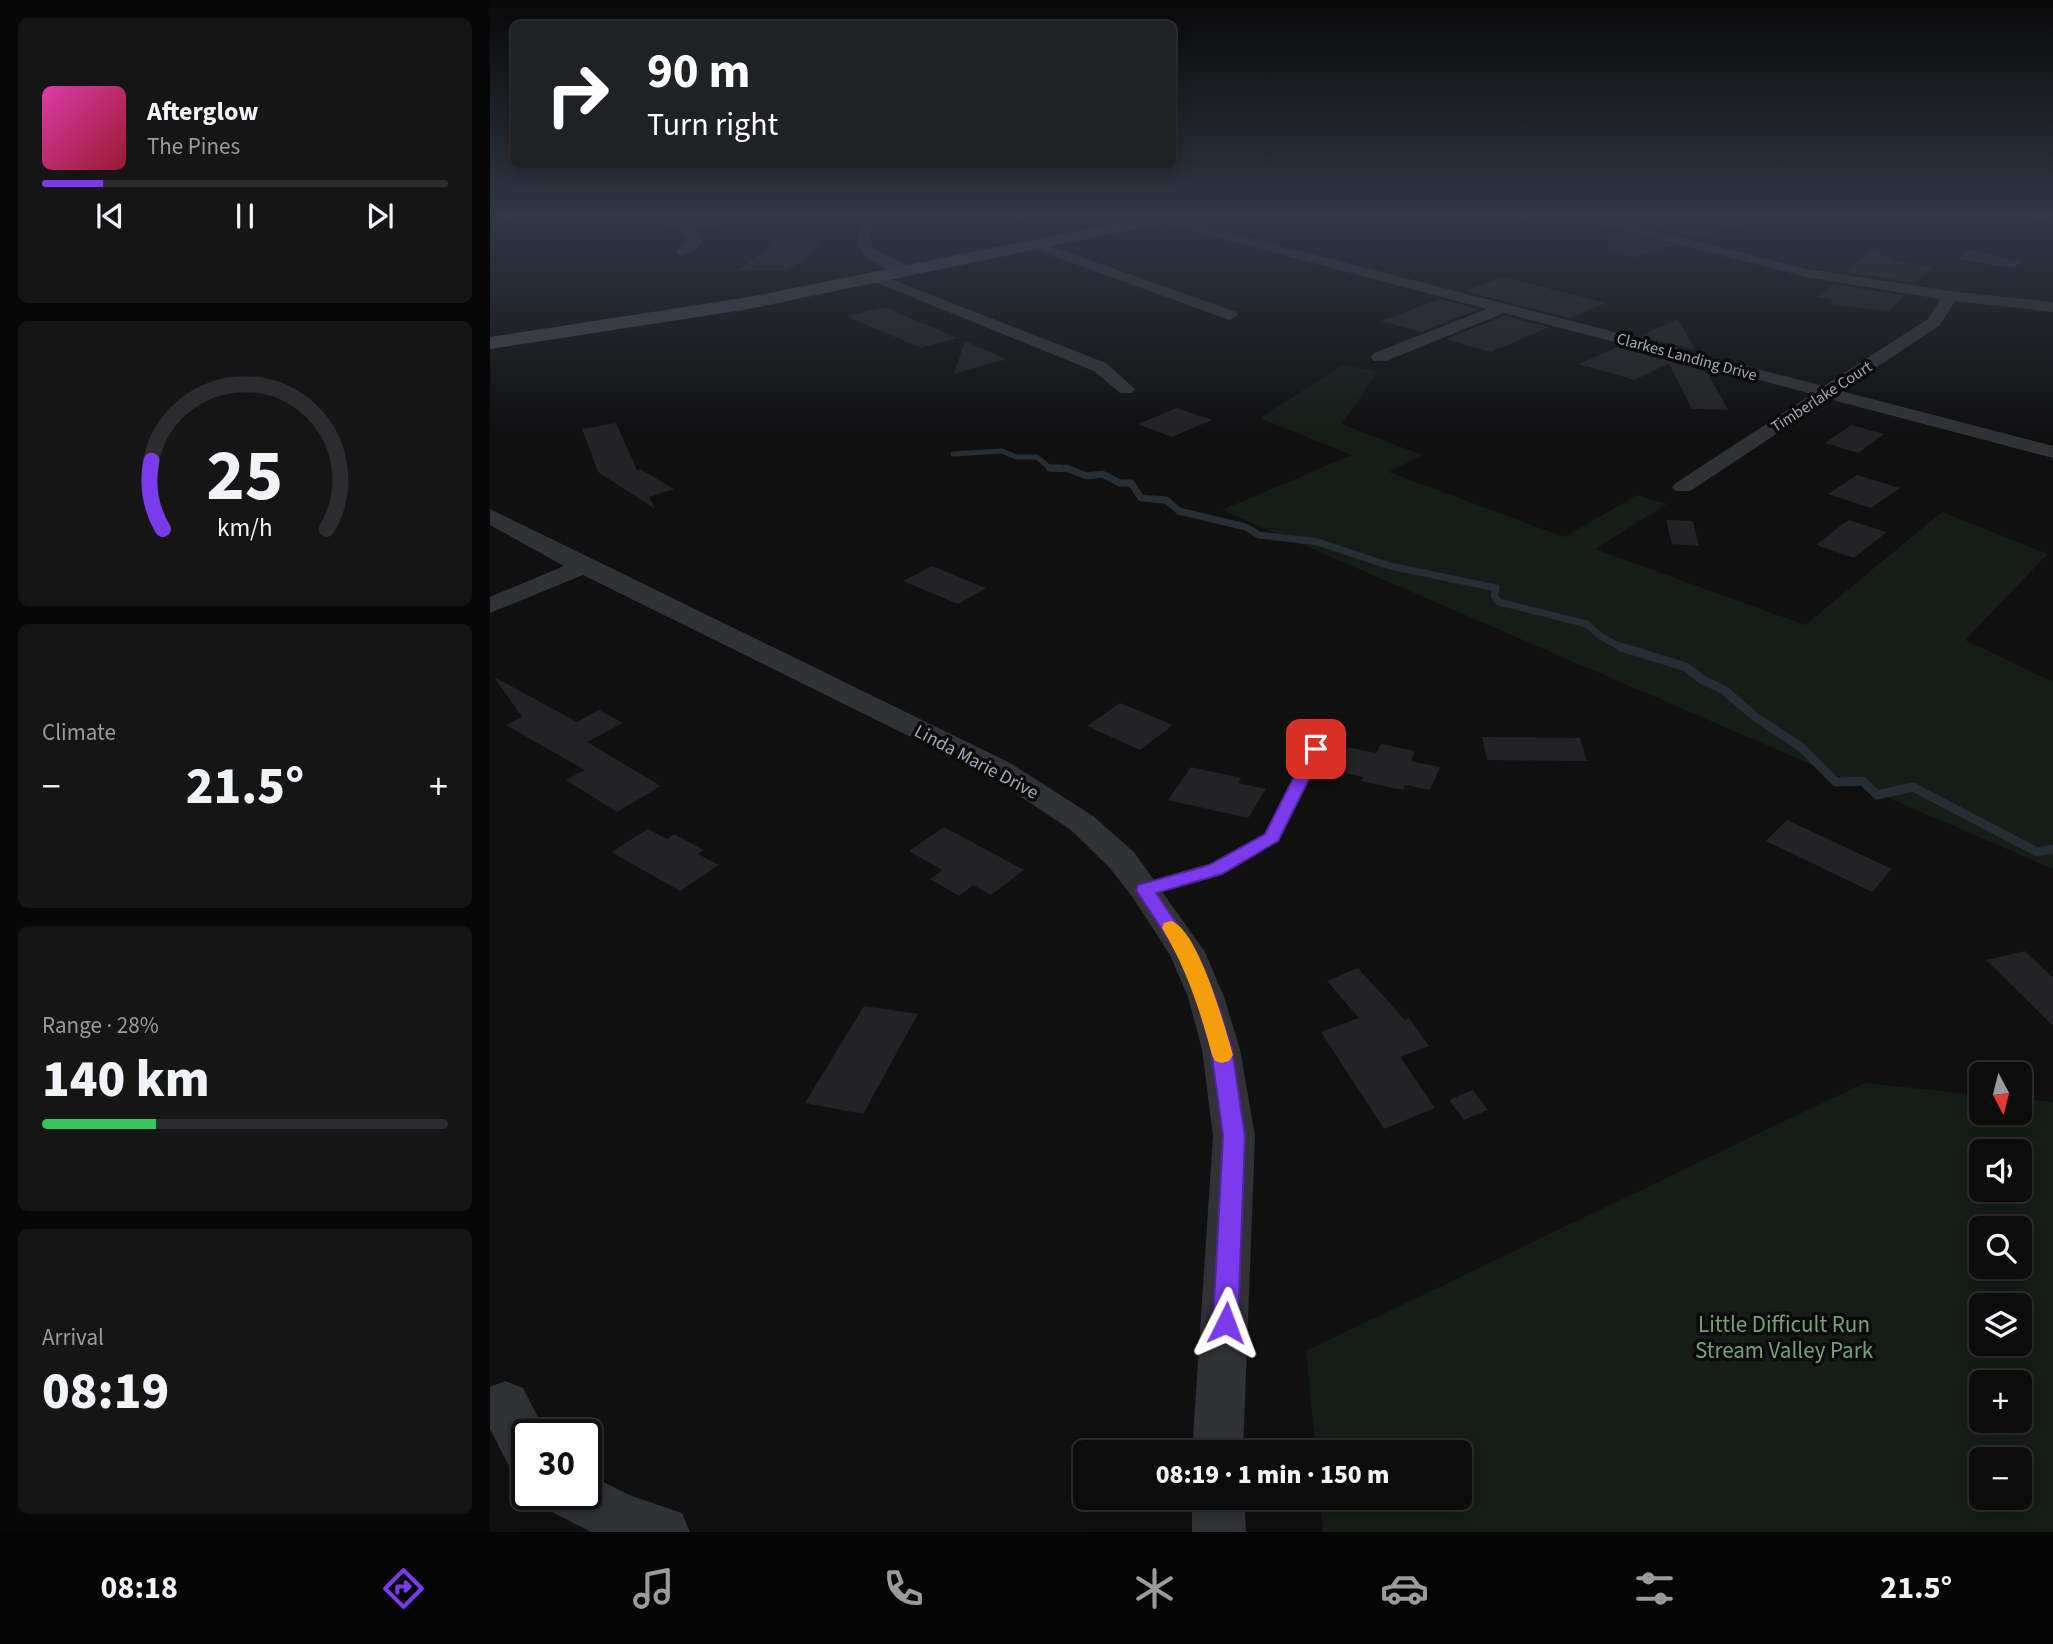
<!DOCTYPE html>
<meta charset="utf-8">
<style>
:root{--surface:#0c0c0d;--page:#151516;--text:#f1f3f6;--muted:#9a9b9d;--line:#2c2c2e;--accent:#7c3aed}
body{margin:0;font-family:"Source Sans 3",sans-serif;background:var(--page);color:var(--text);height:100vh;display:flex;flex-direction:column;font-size:26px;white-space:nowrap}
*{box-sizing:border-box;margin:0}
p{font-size:23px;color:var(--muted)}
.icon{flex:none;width:38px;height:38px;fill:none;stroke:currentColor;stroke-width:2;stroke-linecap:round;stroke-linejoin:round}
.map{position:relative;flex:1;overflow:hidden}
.drawer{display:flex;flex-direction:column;gap:18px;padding:18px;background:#070707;width:490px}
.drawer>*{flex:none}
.guide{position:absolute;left:21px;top:21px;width:665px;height:147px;border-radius:10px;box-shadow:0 4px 18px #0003,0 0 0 2px var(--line);background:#202124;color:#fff;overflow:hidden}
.needle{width:46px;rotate:173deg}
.tools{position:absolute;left:1479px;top:1062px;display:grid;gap:14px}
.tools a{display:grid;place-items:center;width:63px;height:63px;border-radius:10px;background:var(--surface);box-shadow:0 4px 18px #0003,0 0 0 2px var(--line);font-size:35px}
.speed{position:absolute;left:21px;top:1419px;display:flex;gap:14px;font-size:35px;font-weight:700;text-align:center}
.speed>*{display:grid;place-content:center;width:91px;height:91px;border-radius:50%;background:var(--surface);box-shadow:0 4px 18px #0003,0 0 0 2px var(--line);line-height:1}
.speed .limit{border:4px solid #111;border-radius:10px;background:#fff;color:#111}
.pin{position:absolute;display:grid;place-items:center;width:60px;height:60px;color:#fff;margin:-30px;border-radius:14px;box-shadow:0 4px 10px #0006}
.me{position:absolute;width:77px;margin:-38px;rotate:3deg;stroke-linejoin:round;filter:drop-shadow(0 0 5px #0008)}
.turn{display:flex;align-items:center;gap:24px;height:147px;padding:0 21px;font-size:32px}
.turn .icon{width:91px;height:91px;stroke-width:2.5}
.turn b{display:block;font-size:49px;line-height:60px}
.big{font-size:52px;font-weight:800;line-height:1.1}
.drawer .tile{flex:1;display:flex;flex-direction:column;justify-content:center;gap:10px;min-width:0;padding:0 24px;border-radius:10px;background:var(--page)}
.drawer .dial{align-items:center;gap:0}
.dial svg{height:182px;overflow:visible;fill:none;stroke:var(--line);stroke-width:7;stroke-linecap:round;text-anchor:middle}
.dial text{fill:var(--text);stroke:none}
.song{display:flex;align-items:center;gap:21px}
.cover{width:84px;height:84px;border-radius:10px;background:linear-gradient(135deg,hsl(320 70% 55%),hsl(350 70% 35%))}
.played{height:7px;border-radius:4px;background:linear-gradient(90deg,var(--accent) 15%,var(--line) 15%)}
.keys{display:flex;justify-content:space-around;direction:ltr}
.heat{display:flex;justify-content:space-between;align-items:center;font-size:38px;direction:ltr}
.charge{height:10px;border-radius:5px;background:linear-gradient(90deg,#34c759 28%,var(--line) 0)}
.trip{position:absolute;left:583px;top:1440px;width:399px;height:70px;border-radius:10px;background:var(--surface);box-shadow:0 4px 18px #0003,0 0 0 2px var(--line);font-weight:800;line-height:70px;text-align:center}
.dock{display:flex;height:112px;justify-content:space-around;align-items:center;background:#050505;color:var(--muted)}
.dock .icon{width:49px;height:49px}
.dock .active{color:var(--accent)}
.dock b{font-size:32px;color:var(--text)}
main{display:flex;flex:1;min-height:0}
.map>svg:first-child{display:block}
.green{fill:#161c17;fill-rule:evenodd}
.water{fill:#262e35}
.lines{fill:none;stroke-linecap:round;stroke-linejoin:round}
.stream-far3{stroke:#262e35;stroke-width:4.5}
.stream-far2{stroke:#262e35;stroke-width:5}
.stream-far1{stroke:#262e35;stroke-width:7}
.stream{stroke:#262e35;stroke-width:9}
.building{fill:#232325}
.lane{fill:#313236;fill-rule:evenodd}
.street{fill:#313236;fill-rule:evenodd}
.secondary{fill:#3f4047;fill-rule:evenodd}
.route{fill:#7c3aed;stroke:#51269a;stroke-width:2}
.slow{fill:#f59e0b}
.labels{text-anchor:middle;stroke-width:7;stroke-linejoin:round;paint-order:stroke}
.far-street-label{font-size:16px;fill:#a0a6b3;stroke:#0b0b0c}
.street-label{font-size:19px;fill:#a0a6b3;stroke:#0b0b0c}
.near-park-label{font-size:23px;fill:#76a078;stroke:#0b0b0c}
</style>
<main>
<section class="drawer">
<div class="tile">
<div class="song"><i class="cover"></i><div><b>Afterglow</b><p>The Pines</p></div></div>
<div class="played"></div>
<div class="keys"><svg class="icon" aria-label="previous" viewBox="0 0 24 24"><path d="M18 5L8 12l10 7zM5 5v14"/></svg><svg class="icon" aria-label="pause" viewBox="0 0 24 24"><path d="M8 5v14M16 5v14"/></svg><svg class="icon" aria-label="next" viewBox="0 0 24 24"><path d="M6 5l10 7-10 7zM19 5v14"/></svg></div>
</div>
<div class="tile dial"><svg viewBox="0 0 100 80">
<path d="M14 69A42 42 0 1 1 86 69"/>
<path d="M14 69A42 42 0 0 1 9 39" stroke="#7c3aed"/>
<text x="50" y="56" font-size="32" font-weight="700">25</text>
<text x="50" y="72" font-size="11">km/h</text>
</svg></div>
<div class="tile"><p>Climate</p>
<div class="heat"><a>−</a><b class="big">21.5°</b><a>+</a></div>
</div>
<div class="tile"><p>Range · 28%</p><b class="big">140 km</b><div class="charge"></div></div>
<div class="tile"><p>Arrival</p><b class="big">08:19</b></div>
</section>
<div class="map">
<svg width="1563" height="1532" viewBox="0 0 1563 1532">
<rect width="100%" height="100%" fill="#101011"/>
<g class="green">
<path d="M853 365 888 371 852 424 932 455 899 472 1074 537 1147 495 1177 504 1105 549 1315 625 1452 512 1558 554 1475 640 1563 682V869L732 510 862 455 770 418Z"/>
<path d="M1374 1083 1491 1095V1113H1530V1099L1563 1102V1532H833L830 1498H970V1452H826L816 1351ZM1491 1152H1530V1190H1491ZM1491 1228H1530V1267H1491ZM1491 1306H1530V1344H1491ZM1491 1382H1530V1421H1491ZM1491 1460H1530V1498H1491Z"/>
</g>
<path class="water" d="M1479 250 1535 262 1521 268 1468 259Z"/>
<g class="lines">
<path class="stream-far3" d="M1554 218 1563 220"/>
<path class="stream-far2" d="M463 454 512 451 526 457H547L561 469 581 470"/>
<g class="stream-far1">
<path d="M560 468H571"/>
<path d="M576 468 597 476 612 474 630 483H641L651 498 676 500 689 511 756 527 769 535 828 542 900 566 1006 588 1004 596 1009 602 1097 624 1110 636 1134 649"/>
</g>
<path class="stream" d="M1131 647 1196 667 1211 679 1234 690 1264 716 1311 747 1346 782 1373 781 1387 795 1423 787 1547 852 1563 849"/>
</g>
<g class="building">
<path d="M1124 218H1252L1253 224 1205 238Z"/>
<path d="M1120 229 1182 245 1144 257 1118 250Z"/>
<path d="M295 235 333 244 308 264 293 271H247Z"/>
<path d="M1383 249 1408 261 1442 267 1426 283 1356 272Z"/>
<path d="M1012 277 1116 303 1080 318 974 291Z"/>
<path d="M1343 284 1414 296 1399 311 1340 304 1344 300 1327 297Z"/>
<path d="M950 299 989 309 931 332 891 321Z"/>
<path d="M395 307 467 338 431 348 356 316Z"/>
<path d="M1014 316 1059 327 1001 352 956 339Z"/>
<path d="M1188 319 1205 350 1151 336Z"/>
<path d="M475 341 516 359 464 374Z"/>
<path d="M1129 346 1215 369 1238 410 1202 409 1179 363 1145 380 1089 364Z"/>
<path d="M687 408 722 420 682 437 648 424Z"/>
<path d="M126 423 147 470 150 469 184 489 159 497 164 508 108 472 92 429Z"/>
<path d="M1361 425 1394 434 1368 453 1335 443Z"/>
<path d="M1367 475 1410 488 1381 508 1338 494Z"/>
<path d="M1176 520 1203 521 1209 546 1182 544Z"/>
<path d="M1358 520 1397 532 1364 558 1326 545Z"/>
<path d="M442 566 496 588 468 604 413 581Z"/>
<path d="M4 677 87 722 109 710 133 723 97 742 171 786 127 812 76 780 95 770 16 725 32 717Z"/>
<path d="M630 703 659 715 683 725 650 750 597 726Z"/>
<path d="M992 737 1090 738 1097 761 997 760Z"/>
<path d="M891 744 925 751 921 761 950 767 940 790 915 785 913 790 871 781 874 777 845 771 858 747 886 753Z"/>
<path d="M701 767 751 778 748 783 776 789 758 818 678 800Z"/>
<path d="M1297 820 1402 869 1382 892 1276 841Z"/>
<path d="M454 827 534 870 501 895 483 885 469 896 440 879 452 870 419 851Z"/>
<path d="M158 829 177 839 184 834 214 850 208 854 229 865 190 891 121 852Z"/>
<path d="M1535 951 1563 978V1026L1496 960Z"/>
<path d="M868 968 915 1020 919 1018 939 1046 910 1057 945 1108 894 1129 831 1032 869 1018 837 981Z"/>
<path d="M374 1006 428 1014 373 1114 315 1103Z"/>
<path d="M983 1090 998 1110 974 1120 959 1100Z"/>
</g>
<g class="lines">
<path class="lane" d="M826 745 833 749 786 840 730 873 655 895 649 894 647 890 649 886 720 865 775 834 819 749Z"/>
<g class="street">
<path d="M166 218 191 220 253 218 247 222 203 227 213 239 205 250 192 256 185 252 199 239 192 230Z"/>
<path d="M371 218H383L380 240 383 248 423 268 425 271 423 274C407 277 369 259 367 241 366 233 370 225 371 218Z"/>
<path d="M663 218H682L1334 386 1438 319 1451 299 1316 277 1098 221 1096 218H1115L1316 269 1460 291 1563 302V312L1465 301 1450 325 1351 391 1563 446V458L1339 399 1200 491H1186L1182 487 1186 483 1322 394 1014 313 896 361H884L881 357 884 353 997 309 665 221Z"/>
<path d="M546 241 746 312 748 315 740 320 734 318 541 248 539 245Z"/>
<path d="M385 273 616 363 645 389 642 393H630L604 371 380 280 378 277Z"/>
<path d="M0 509 520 763 603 816 644 852 715 952 734 997 750 1049 765 1136 753 1452H702L723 1136 712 1049 698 997 680 955 643 898 620 868 581 830 498 775 93 575 0 613V597L74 566 0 525Z"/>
<path d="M15 1381 33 1388 57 1435H37V1473L19 1466 0 1429V1387Z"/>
<path d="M96 1473 139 1495 192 1513 200 1532H101L64 1513 57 1494H96Z"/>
<path d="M702 1498H754L756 1532H702Z"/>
</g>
<path class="secondary" d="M651 218H681L673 223 259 309 0 349V337L259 297Z"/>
</g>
<linearGradient id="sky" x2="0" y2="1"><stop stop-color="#090909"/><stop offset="0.5" stop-color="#313743"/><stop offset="1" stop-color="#313743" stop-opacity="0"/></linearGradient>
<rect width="1563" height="432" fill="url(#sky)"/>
<path class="route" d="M826 744 834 749 788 841 732 874 666 893 706 952 726 998 742 1049 755 1136 748 1323 744 1331 736 1335 727 1331 723 1323 733 1136 721 1049 706 998 688 954 646 890 648 885 719 865 775 834 818 749Z"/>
<path class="slow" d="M681 921C708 929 735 1027 743 1055L739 1061 732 1063 725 1061 722 1055C709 1007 697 970 672 928L674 923Z"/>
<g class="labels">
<g class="far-street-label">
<text transform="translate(1197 356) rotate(15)" y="6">Clarkes Landing Drive</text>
<text transform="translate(1331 396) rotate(-33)" y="6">Timberlake Court</text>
</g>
<g class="street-label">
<text transform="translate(487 761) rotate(28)" y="7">Linda Marie Drive</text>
</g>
<g class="near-park-label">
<text x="1294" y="1332">Little Difficult Run<tspan x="1294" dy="26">Stream Valley Park</tspan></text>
</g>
</g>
</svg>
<div class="tools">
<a><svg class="needle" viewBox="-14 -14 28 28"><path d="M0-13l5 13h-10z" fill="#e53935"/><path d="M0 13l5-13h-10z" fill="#9a9b9d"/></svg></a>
<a><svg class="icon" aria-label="sound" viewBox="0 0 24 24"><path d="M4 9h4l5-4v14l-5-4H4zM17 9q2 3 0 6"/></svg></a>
<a><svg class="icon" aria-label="search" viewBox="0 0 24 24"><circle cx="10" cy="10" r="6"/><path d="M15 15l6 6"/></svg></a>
<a><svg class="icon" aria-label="layers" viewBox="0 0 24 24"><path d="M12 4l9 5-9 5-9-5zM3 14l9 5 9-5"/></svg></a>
<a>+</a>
<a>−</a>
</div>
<div class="speed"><div class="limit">30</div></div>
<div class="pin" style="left:826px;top:749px;background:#d93025"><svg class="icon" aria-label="arrive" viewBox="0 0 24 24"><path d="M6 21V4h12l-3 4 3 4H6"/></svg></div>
<svg class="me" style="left:736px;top:1323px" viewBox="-20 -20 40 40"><path d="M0-17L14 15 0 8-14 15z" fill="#7c3aed" stroke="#fff" stroke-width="4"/></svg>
<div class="trip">08:19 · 1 min · 150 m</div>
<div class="guide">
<div class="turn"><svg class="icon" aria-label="right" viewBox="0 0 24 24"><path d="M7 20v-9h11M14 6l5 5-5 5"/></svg><div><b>90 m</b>Turn right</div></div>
</div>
</div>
</main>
<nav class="dock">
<b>08:18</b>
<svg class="icon active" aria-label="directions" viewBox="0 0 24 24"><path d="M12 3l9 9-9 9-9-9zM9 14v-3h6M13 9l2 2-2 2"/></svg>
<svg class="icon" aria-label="music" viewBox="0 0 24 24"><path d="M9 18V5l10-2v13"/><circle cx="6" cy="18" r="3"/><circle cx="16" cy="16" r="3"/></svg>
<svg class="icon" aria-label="phone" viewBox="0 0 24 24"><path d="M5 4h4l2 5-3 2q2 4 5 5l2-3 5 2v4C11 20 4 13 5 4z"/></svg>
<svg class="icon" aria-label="climate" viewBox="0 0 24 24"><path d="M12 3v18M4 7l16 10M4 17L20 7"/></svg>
<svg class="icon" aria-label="car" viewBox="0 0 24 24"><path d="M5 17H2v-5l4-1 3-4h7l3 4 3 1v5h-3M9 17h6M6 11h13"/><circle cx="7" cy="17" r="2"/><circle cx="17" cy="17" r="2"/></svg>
<svg class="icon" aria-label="filters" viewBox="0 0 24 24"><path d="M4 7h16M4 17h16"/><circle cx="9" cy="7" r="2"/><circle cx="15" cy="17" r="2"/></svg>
<b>21.5°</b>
</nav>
